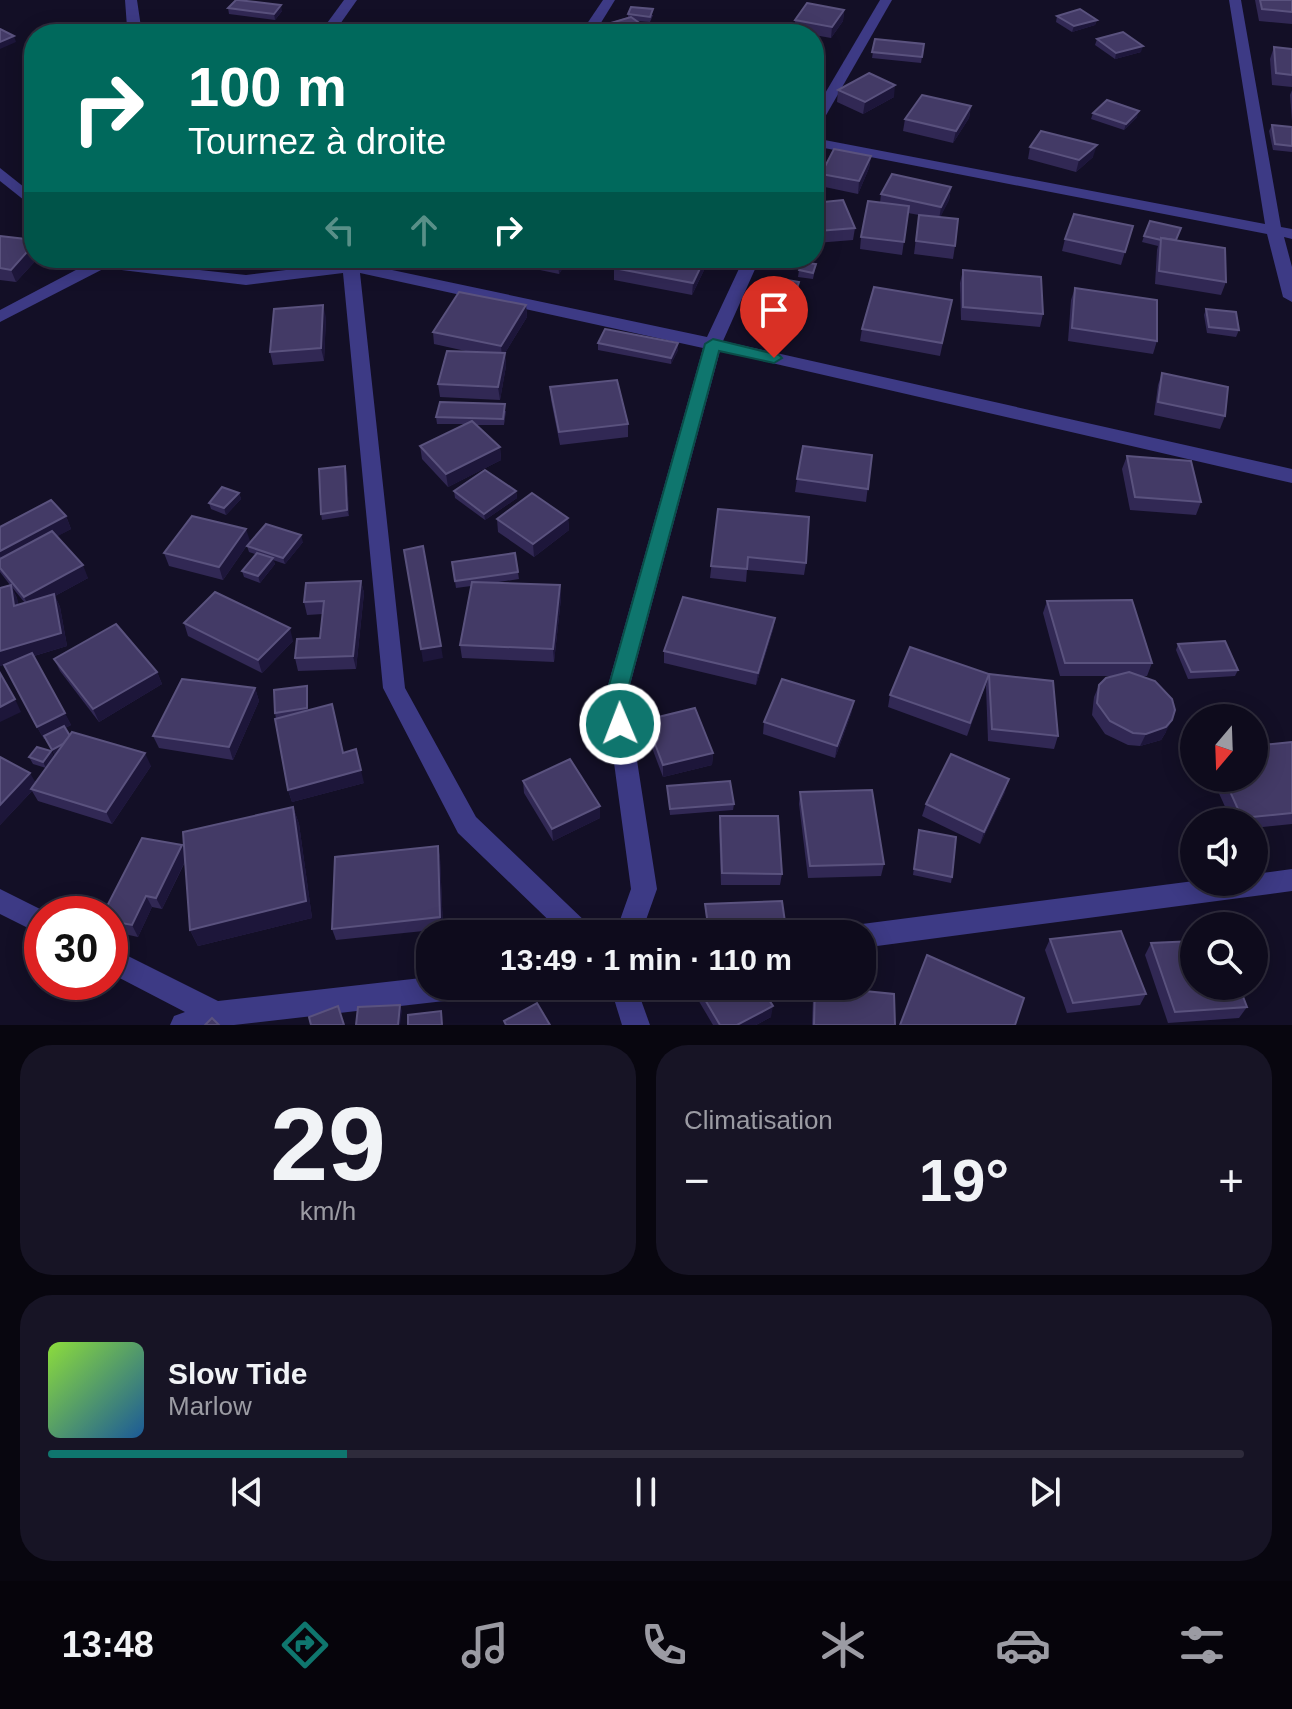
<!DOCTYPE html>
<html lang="fr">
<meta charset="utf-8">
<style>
:root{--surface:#0e0b1c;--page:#171425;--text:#f1f3f6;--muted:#9b9ba3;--line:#2e2b3b;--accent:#0f766e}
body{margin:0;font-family:Arial,sans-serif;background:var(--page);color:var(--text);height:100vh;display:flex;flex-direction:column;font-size:30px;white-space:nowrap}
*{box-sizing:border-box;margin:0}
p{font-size:26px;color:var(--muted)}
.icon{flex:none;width:44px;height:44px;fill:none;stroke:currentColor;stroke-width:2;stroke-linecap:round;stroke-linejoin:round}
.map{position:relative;height:1025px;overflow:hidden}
.drawer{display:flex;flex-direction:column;gap:20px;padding:20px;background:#08060f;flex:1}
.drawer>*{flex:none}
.hud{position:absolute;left:24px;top:24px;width:800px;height:244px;border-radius:32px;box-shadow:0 4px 20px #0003,0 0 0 2px var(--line);background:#00695c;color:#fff;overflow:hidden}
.needle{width:52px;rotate:199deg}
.fabs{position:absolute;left:1180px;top:704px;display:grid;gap:16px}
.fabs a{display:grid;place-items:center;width:88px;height:88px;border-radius:50%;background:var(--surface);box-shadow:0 4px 20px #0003,0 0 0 2px var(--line);font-size:40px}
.speed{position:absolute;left:24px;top:896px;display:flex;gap:16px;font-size:40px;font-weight:700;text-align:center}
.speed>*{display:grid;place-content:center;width:104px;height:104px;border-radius:50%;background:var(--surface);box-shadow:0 4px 20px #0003,0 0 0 2px var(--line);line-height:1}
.speed .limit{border:12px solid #d22;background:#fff;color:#111}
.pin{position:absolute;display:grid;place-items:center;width:68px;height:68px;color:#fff;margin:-82px -34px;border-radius:50% 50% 50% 0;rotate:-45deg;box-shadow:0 0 8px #0007}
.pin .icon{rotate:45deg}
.me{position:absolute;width:88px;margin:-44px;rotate:359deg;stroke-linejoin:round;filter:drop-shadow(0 0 6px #0008)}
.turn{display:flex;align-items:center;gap:28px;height:168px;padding:0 32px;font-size:36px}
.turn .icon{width:104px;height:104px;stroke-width:2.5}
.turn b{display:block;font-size:56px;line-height:68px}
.lanes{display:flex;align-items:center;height:76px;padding:0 32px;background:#0003;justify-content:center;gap:40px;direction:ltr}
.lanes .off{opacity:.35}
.big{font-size:60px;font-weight:700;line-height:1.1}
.drawer .widget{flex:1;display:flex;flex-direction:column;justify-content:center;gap:12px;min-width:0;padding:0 28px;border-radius:32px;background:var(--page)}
.drawer .dial{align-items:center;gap:0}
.dial b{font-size:104px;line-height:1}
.song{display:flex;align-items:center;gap:24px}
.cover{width:96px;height:96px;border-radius:12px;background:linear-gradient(135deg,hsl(90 70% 55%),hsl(210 70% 35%))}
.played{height:8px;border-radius:4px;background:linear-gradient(90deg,var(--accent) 25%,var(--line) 25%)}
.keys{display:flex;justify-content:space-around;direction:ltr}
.heat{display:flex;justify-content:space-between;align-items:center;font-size:44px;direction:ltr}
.drawer .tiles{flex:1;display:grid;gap:20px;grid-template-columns:1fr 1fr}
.widget:last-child{grid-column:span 2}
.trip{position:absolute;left:416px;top:920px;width:460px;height:80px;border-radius:32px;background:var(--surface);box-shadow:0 4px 20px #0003,0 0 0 2px var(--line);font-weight:700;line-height:80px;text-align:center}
.tab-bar{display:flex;height:128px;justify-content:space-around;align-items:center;background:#06040b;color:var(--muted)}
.tab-bar .icon{width:56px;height:56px}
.tab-bar .current{color:var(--accent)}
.tab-bar b{font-size:36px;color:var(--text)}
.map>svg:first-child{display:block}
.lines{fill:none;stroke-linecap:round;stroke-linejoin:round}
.minor{fill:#3d3a85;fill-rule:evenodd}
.wall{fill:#312854;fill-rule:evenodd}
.shaded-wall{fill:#1d163a}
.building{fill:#433a66;stroke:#5a527e;stroke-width:2}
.route{fill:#0f766e;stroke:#0a4d48;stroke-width:2}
</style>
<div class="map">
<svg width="1292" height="1025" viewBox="0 0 1292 1025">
<rect width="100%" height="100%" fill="#130f26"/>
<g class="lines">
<g class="minor">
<path d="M125 0H137L141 27 138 34H124L127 27Z"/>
<path d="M344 0H357L333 34H319Z"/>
<path d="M603 0H615L594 34H580Z"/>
<path d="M880 0H892L821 124 814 128V112Z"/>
<path d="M1229 0H1241L1281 227 1292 229V239L1284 237 1292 267V302L1283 297 1267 234 814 146V138L1265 224Z"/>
<path d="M0 168 34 195V208L0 181Z"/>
<path d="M88 258 246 275 342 263V258H358L359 263 707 337 744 258H760L723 341 1292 469V483L720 351 627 696 657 889 641 934H615L631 889 605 696 703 348 360 273 405 688 476 817 590 926 594 934H563L458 833 383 688 343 273 246 285 105 268 0 322V310L91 262Z"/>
<path d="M1292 869V891L862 948V934H850L853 928 862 924 1194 881 1254 882V874Z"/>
<path d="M0 889 50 914H42V935L0 914Z"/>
<path d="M110 947 218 1001 430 977V986H475L471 995 462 999 234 1025H170L174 1016 185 1012 110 973Z"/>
<path d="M610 986H636L650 1025H622Z"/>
</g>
</g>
<g class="wall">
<path d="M1255 0H1292V24L1259 21Z"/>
<path d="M228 8 282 11 275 20 229 14Z"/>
<path d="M844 10 843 21 831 38 814 35V34L794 32 795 20Z"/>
<path d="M628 14 653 15 650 22 637 21 655 34H587V30L628 17Z"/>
<path d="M1057 16 1097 20 1095 25 1072 32 1056 22Z"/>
<path d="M875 39 924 44 921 63 872 58Z"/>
<path d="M1097 39 1141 52 1115 59 1095 45Z"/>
<path d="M1274 47 1292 49V87L1272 85 1270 59Z"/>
<path d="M838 90 894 97 863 114 837 102Z"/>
<path d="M1292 90V122L1290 95Z"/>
<path d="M971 106 969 118 953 143 903 131 905 119Z"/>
<path d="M1093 113 1137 117 1124 130 1091 119Z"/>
<path d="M1272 125 1292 127V152L1273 150 1269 131Z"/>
<path d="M1030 147 1093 157 1076 172 1028 159Z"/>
<path d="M871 156 869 168 858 194 820 186 821 174Z"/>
<path d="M951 187 949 200 940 217 955 246 953 259 914 254 919 215 908 213 902 255 860 249 861 237 880 203 881 194Z"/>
<path d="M814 203 855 228 853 240 816 243 814 237Z"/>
<path d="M1133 226 1121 265 1062 251 1065 239Z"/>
<path d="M0 236 34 258H38L16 282 0 280Z"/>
<path d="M1144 236 1176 240 1226 282 1221 295 1155 284 1157 250 1158 246 1142 242Z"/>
<path d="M502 258H569L559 274 502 262Z"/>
<path d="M619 258H707L706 266 692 295 614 280V268Z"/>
<path d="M816 264 813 279 798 277 799 270Z"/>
<path d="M963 270 1043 314 1040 327 961 320 960 283Z"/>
<path d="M779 288H798L796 298 778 295Z"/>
<path d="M1075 288 1157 341 1153 354 1068 341 1071 300Z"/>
<path d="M952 300 940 356 860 341 862 329Z"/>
<path d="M526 305 527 317 505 353 506 366 500 400 440 397 438 384 470 352 434 344 433 332Z"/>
<path d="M1206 309 1239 330 1236 337 1207 333 1204 315Z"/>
<path d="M326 317 324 361 273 365 270 352Z"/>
<path d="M598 343H678V350L671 364 598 350Z"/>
<path d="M1162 373 1225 416 1220 429 1154 415 1158 385Z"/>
<path d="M550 387 628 424V437L560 445 551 400Z"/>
<path d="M506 411 504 425H476L500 447 501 460 448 487 422 459 420 446 465 424H437L436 417Z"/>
<path d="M872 455 866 502 795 492 797 479Z"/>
<path d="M1127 456 1201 502 1196 515 1130 510 1122 469Z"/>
<path d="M347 473 349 516 322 520 321 514Z"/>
<path d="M454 491H516L517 498 485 520 455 498Z"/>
<path d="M239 493 241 499 226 515 211 509 209 503Z"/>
<path d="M718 509 806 563 804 575 747 570 746 582 710 578Z"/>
<path d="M66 516 71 529 57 536 88 578 55 596 60 607 67 646 34 656 71 725 65 728 70 736 151 766 112 824 38 801 32 791 0 825V757L36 782 46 768 33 764 29 757 51 751 54 757 55 756 46 738 44 739 37 727 6 664 0 666 10 585 0 572V527ZM11 586 25 603 18 605 17 598Z"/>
<path d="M568 518 569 530 534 557 498 532 497 519Z"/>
<path d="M250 541 223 580 169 566 164 553Z"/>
<path d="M303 542 285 564 273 560 275 564 260 583 244 577 242 571 255 554 249 552 247 546Z"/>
<path d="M515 553 519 579 492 583 560 585 561 598 554 662 462 658 460 645 471 586 456 588 452 562Z"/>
<path d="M361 581 364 593 356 669 298 671 295 658 320 638 323 614 307 615 304 602Z"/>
<path d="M1047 601 1152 663 1147 676H1139L1166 732 1161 740 1140 746 1128 745 1105 734 1092 715 1094 697 1099 685 1115 676H1060L1043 613Z"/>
<path d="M775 618 773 630 756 685 664 663V651Z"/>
<path d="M184 623 293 641 262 673 188 636Z"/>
<path d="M1178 644 1238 670 1235 676 1188 679 1176 650Z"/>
<path d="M54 659 157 672 162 684 99 722 60 671Z"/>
<path d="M989 674 1058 736 1054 749 988 741 986 686Z"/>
<path d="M307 686 308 692V710L343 753 364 783 292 802 288 790 275 713Z"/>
<path d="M985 686 967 736 888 707 890 695Z"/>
<path d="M255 688 259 701 233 760 159 748 153 736Z"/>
<path d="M854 701 851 714 835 758 763 734 764 722Z"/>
<path d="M646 720 713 753 712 765 663 777 646 732Z"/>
<path d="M1292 742V824L1254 828V822H1232L1212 778H1254Z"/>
<path d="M523 781 600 806V818L553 841 524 793Z"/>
<path d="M667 786 734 804 733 810 670 815Z"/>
<path d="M800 792 884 864 881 876 808 878 799 804Z"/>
<path d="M1005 792 980 844 922 816 926 804Z"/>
<path d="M293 807 299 824 312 918 198 946 190 930 185 862 162 909 152 907 138 937 110 931V914L184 850Z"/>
<path d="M720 816 782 874 780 885H721L719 828Z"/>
<path d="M919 830 952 877 951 883 913 875Z"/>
<path d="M438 846 440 858 443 929 336 940 332 929Z"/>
<path d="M705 904 785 922 784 928 707 931Z"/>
<path d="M1050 939 1146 994 1140 1005 1067 1013 1045 950Z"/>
<path d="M1151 943 1247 1007 1239 1018 1168 1023 1145 955Z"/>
<path d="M694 986H760L771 1017 756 1025H713L694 993Z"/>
<path d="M815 986 895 1025H812L813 997Z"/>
</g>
<g class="shaded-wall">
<path d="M281 5 282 11 275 20 274 14Z"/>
<path d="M844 10 843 21 831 38 832 27Z"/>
<path d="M1097 20 1095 25 1072 32 1074 26Z"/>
<path d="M14 36 16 42 0 49V42Z"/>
<path d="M1143 46 1141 52 1115 59 1116 53Z"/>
<path d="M895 85 894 97 863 114 865 102Z"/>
<path d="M971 106 969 118 953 143 956 131Z"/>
<path d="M1139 111 1137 117 1124 130 1126 124Z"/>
<path d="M1097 145 1093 157 1076 172 1079 160Z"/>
<path d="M871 156 869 168 858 194 859 181Z"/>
<path d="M951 187 949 200 939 220 941 207Z"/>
<path d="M34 244V258H38L16 282 11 270Z"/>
<path d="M560 258H569L559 274 558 261Z"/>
<path d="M705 258H707L706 266 692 295 693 283Z"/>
<path d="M323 305 326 317 324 361 321 348Z"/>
<path d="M526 305 527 317 505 353 506 366 500 400 498 387 502 358 501 346Z"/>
<path d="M678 343V350L671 364V358Z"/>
<path d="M500 447 501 460 448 487 446 474Z"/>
<path d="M345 466 347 473 349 516 347 510Z"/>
<path d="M516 491 517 498 485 520 484 514Z"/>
<path d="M239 493 241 499 226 515 224 508Z"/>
<path d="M66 516 71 529 4 565 0 556V551Z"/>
<path d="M568 518 569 530 534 557 533 544Z"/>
<path d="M246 529 250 541 223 580 219 567Z"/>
<path d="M301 535 303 542 285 564 283 558Z"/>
<path d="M273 558 275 564 260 583 258 576Z"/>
<path d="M83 565 88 578 55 596 60 607 67 646 0 666V651L30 609 24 597Z"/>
<path d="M361 581 364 593 356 669 353 656Z"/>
<path d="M11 585 17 598 20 619 14 606Z"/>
<path d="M560 585 561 598 554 662 553 649Z"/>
<path d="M775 618 773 630 756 685 758 673Z"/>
<path d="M290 628 293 641 262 673 258 660Z"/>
<path d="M441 646 443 658 423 662 421 649Z"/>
<path d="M157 672 162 684 99 722 93 709Z"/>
<path d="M307 686 308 692V714L307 708Z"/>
<path d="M255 688 259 701 233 760 229 747Z"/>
<path d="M15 699 21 712 0 722V707Z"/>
<path d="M854 701 851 714 835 758 837 746Z"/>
<path d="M65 713 71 725 44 739 37 727Z"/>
<path d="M1172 720 1166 732 1161 740 1140 746 1146 734Z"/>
<path d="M72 740 56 757 52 750Z"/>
<path d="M356 749 364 783 292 802 288 790Z"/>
<path d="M51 751 54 757 46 768 43 762Z"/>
<path d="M145 753 151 766 112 824 106 812Z"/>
<path d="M713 753 712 765 663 777V765Z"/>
<path d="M30 773 37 785 31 789 32 791 0 825V805Z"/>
<path d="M1009 779 1005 792 980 844 984 832Z"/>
<path d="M600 806V818L553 841 552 829Z"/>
<path d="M293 807 299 824 312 918 198 946 190 930Z"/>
<path d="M182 845 187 857 162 909 156 898Z"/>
<path d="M438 846 440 858 443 929 440 917Z"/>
<path d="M146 896 152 907 138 937 132 925Z"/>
<path d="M400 1005 402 1011 400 1025H398Z"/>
<path d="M773 1006 771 1017 756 1025H737Z"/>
</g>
<g class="building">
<path d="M236 0H238L281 5 274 14 228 8Z"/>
<path d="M1260 0H1292V12L1262 9Z"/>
<path d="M807 3 844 10 832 27 795 20Z"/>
<path d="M631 7 653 9 650 17 628 14Z"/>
<path d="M1080 9 1097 20 1074 26 1057 16Z"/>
<path d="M631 17 655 34H592L587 30Z"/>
<path d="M0 29 14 36 0 42Z"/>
<path d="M1123 32 1143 46 1116 53 1097 39Z"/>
<path d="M875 39 924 44 922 57 872 52Z"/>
<path d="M1274 47 1292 49V75L1276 73Z"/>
<path d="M869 73 895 85 865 102 838 90Z"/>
<path d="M922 95 971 106 956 131 905 119Z"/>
<path d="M1107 100 1139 111 1126 124 1093 113Z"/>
<path d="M1272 125 1292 127V146L1275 144Z"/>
<path d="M1041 131 1097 145 1079 160 1030 147Z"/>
<path d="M834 149 871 156 859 181 821 174Z"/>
<path d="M892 174 951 187 941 207 881 194Z"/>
<path d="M843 200 855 228 818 231 814 222V203Z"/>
<path d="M868 201 909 206 904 242 861 237Z"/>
<path d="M1074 214 1133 226 1125 252 1065 239Z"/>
<path d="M919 215 958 219 955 246 916 241Z"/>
<path d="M1150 221 1181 228 1176 240 1161 238V240L1144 236Z"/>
<path d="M0 236 34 240V244L11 270 0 268Z"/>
<path d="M1161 238 1225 248 1226 282 1159 271Z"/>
<path d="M544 258H560L558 261Z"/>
<path d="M619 258H705L693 283 614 268Z"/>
<path d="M801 262 816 264 813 273 799 270Z"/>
<path d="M963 270 1041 277 1043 314 963 307Z"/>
<path d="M782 279 799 282 796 291 779 288Z"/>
<path d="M874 287 952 300 942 343 862 329Z"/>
<path d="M1075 288 1157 300V341L1072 328Z"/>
<path d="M459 292 526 305 501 346 433 332Z"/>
<path d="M323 305 321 348 270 352 274 309Z"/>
<path d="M1206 309 1236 312 1239 330 1209 327Z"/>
<path d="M605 329 678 343 671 358 598 343Z"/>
<path d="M447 351 505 353 498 387 438 384Z"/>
<path d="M1162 373 1228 387 1225 416 1158 402Z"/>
<path d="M617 380 628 424 559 432 550 387Z"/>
<path d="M440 402 505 404 503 419 436 417Z"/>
<path d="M472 421 500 447 446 474 420 446Z"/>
<path d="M803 446 872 455 868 489 797 479Z"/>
<path d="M1127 456 1191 461 1201 502 1135 497Z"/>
<path d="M345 466 347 510 321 514 319 469Z"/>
<path d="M485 470 516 491 484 514 454 491Z"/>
<path d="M222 487 239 493 224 508 209 503Z"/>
<path d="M532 493 568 518 533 544 497 519Z"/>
<path d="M51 500 66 516 0 551V527Z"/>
<path d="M718 509 809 517 806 563 748 557 747 569 711 566Z"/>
<path d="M192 516 246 529 219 567 164 553Z"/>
<path d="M266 524 301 535 283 558 247 546Z"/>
<path d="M52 531 83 565 24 597 0 568V559Z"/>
<path d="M423 546 441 646 421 649 404 550Z"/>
<path d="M257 553 273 558 258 576 242 571Z"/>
<path d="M515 553 518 572 455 581 452 562Z"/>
<path d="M361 581 353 656 295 658 297 639 320 638 324 601 304 602 306 583Z"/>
<path d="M472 582 560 585 553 649 460 645Z"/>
<path d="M11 585 14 606 54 594 61 633 0 651V588Z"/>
<path d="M215 592 290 628 258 660 184 623Z"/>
<path d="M683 597 775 618 758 673 664 651Z"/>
<path d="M1132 600 1152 663H1065L1047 601Z"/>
<path d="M116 624 157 672 93 709 54 659Z"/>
<path d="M1225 641 1238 670 1191 672 1178 644Z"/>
<path d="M910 647 989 674 970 723 890 695Z"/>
<path d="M32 653 65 713 37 727 4 665Z"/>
<path d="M1129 672 1155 681 1172 699 1175 710 1172 720 1166 727 1146 734 1133 733 1110 721 1097 703 1099 685 1106 678Z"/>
<path d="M0 673 15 699 0 707Z"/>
<path d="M989 674 1053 681 1058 736 992 729Z"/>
<path d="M182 679 255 688 229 747 153 736Z"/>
<path d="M782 679 854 701 837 746 764 722Z"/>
<path d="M307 686V708L275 713 274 690Z"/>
<path d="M332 704 343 753 356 749 361 770 288 790 275 719Z"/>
<path d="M695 708 713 753 663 765 646 720Z"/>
<path d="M64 726 70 736 63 744 52 750 44 736Z"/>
<path d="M72 732 145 753 106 812 31 789Z"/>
<path d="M1292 742V813L1242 818 1224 778H1254V746Z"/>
<path d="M37 747 51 751 43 762 29 757Z"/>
<path d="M951 754 1009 779 984 832 926 804Z"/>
<path d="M0 757 30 773 0 805Z"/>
<path d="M570 759 600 806 552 829 523 781Z"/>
<path d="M730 781 734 804 670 809 667 786Z"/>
<path d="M872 790 884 864 810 866 800 792Z"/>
<path d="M293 807 306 901 190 930 183 832Z"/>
<path d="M720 816H778L782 874 722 873Z"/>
<path d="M919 830 956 837 952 877 914 869Z"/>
<path d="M142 838 182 845 156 898 146 896 132 925 110 921V914H103Z"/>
<path d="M438 846 440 917 332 929 335 857Z"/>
<path d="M782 901 785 922 708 925 705 904Z"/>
<path d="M1121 931 1146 994 1073 1003 1050 939Z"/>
<path d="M1194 941V986H1239L1247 1007 1175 1012 1151 943Z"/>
<path d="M927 955 1024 998 1015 1025H900Z"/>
<path d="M697 986H760L773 1006 737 1025H720Z"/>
<path d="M815 986 894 994 895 1025H814Z"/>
<path d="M537 1003 550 1025H506L504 1021Z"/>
<path d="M400 1005 398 1025H356L358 1007Z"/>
<path d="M338 1006 344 1025H311L309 1017Z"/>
<path d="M441 1011 442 1025H408V1015Z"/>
<path d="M212 1018 219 1025H205Z"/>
</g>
<path class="route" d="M713 339 779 355 782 358 774 363 719 351 626 696 630 724 627 730 620 732 612 730 606 696 705 344Z"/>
</svg>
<div class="fabs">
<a><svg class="needle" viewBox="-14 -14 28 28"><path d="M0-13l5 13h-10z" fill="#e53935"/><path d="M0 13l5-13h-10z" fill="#9b9ba3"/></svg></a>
<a><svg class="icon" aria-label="sound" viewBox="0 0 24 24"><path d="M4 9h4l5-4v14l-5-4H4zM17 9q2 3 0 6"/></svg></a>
<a><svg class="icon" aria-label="search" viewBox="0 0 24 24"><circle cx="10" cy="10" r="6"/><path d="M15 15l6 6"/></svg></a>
</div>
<div class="speed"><div class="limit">30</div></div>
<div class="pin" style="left:774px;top:358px;background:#d93025"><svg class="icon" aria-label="arrive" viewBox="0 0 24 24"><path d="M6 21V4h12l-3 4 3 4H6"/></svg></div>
<svg class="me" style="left:620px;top:724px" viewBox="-20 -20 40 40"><circle r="17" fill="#0f766e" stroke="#fff" stroke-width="3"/><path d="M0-11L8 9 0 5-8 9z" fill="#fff"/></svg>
<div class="trip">13:49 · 1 min · 110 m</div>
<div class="hud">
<div class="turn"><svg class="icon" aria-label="right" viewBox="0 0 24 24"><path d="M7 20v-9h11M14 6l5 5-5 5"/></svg><div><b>100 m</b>Tournez à droite</div></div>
<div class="lanes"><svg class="icon off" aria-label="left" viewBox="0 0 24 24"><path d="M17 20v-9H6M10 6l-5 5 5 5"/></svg><svg class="icon off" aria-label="ahead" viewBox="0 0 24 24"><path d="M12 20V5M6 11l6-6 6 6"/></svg><svg class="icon" aria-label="right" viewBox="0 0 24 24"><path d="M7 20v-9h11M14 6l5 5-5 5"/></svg></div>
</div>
</div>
<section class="drawer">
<div class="tiles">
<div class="widget dial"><b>29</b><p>km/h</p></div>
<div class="widget"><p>Climatisation</p>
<div class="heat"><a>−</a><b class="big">19°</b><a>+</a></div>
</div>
<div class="widget">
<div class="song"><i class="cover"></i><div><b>Slow Tide</b><p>Marlow</p></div></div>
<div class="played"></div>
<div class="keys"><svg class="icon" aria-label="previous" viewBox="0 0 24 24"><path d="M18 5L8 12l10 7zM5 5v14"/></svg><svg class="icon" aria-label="pause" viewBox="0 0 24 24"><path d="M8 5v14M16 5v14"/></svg><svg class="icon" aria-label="next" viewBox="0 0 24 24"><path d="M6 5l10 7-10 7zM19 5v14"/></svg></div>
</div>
</div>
</section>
<nav class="tab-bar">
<b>13:48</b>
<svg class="icon current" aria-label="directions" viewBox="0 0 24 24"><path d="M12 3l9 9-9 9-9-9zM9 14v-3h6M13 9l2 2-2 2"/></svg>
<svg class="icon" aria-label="music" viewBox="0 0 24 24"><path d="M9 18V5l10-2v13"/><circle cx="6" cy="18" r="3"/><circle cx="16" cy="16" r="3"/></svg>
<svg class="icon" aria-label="phone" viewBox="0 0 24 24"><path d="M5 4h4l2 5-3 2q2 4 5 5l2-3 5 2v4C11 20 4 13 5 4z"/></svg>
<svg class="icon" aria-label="climate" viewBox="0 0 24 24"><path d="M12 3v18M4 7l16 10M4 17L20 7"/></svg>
<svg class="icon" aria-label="car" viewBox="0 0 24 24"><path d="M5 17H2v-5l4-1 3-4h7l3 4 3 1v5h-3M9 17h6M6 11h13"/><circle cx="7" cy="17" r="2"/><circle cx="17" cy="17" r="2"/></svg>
<svg class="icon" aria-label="filters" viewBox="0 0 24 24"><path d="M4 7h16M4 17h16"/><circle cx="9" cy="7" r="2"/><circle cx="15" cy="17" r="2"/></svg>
</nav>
